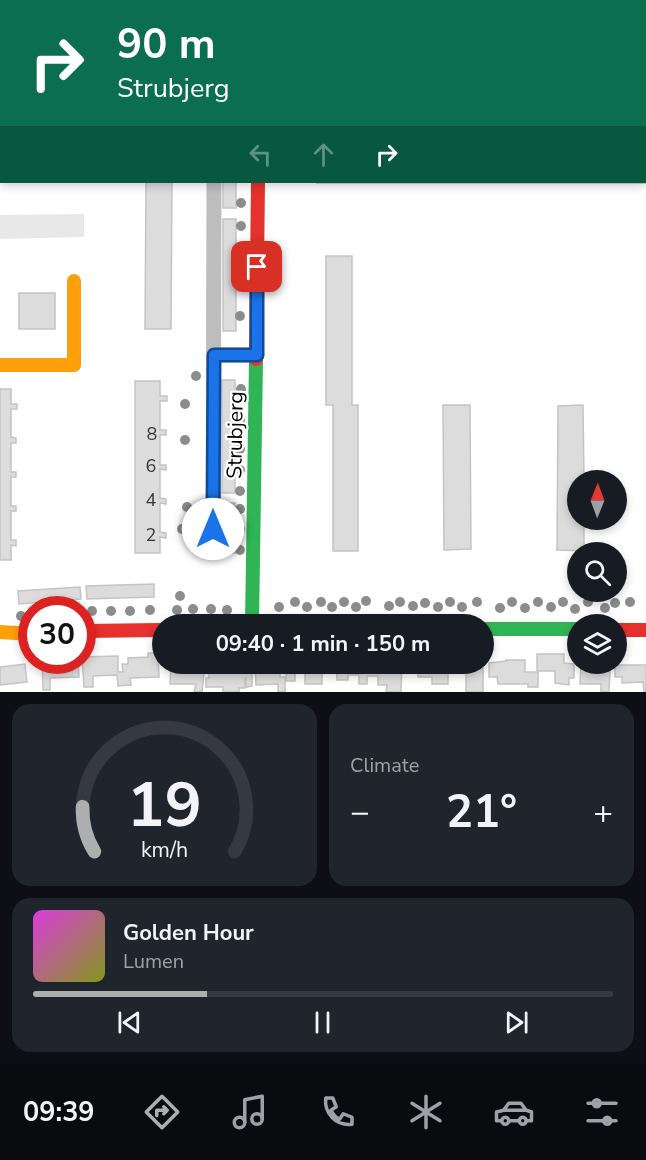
<!DOCTYPE html>
<meta charset="utf-8">
<style>
:root{--surface:#171b24;--page:#20242c;--text:#f1f3f6;--muted:#9ea1a6;--line:#363941;--accent:#adaeaf}
body{margin:0;font-family:"Nunito Sans",sans-serif;background:var(--page);color:var(--text);height:100vh;display:flex;flex-direction:column;font-size:22px;white-space:nowrap}
*{box-sizing:border-box;margin:0}
p{font-size:20px;color:var(--muted)}
.icon{flex:none;width:33px;height:33px;fill:none;stroke:currentColor;stroke-width:2;stroke-linecap:round;stroke-linejoin:round}
.map{position:relative;height:692px;overflow:hidden}
.details{display:flex;flex-direction:column;gap:12px;padding:12px;background:#0d0f14;flex:1}
.details>*{flex:none}
.guide{position:absolute;left:0px;top:0px;width:646px;height:183px;box-shadow:0 3px 9px #0003;background:#0b6e4f;color:#fff;overflow:hidden}
.needle{width:39px;rotate:1deg}
.fabs{position:absolute;left:567px;top:470px;display:grid;gap:12px}
.fabs a{display:grid;place-items:center;width:60px;height:60px;border-radius:50%;background:var(--surface);box-shadow:0 3px 9px #0003;font-size:30px}
.speed{position:absolute;left:18px;top:596px;display:flex;gap:12px;font-size:30px;font-weight:700;text-align:center}
.speed>*{display:grid;place-content:center;width:78px;height:78px;border-radius:50%;background:var(--surface);box-shadow:0 3px 9px #0003;line-height:1}
.speed .limit{border:9px solid #d22;background:#fff;color:#111}
.pin{position:absolute;display:grid;place-items:center;width:51px;height:51px;color:#fff;margin:-26px;border-radius:12px;box-shadow:0 3px 9px #0006}
.me{position:absolute;width:66px;margin:-33px;rotate:0deg;stroke-linejoin:round;filter:drop-shadow(0 0 4px #0008)}
.turn{display:flex;align-items:center;gap:21px;height:126px;padding:0 18px;font-size:27px}
.turn .icon{width:78px;height:78px;stroke-width:2.5}
.turn b{display:block;font-size:42px;line-height:51px}
.lanes{display:flex;align-items:center;height:57px;padding:0 18px;background:#0003;justify-content:center;gap:30px;direction:ltr}
.lanes .off{opacity:.35}
.big{font-size:45px;font-weight:700;line-height:1.1}
.details .tile{flex:1;display:flex;flex-direction:column;justify-content:center;gap:9px;min-width:0;padding:0 21px;border-radius:18px;background:var(--page)}
.details .dial{align-items:center;gap:0}
.dial svg{height:156px;overflow:visible;fill:none;stroke:var(--line);stroke-width:7;stroke-linecap:round;text-anchor:middle}
.dial text{fill:var(--text);stroke:none}
.song{display:flex;align-items:center;gap:18px}
.cover{width:72px;height:72px;border-radius:9px;background:linear-gradient(135deg,hsl(300 70% 55%),hsl(70 70% 35%))}
.played{height:6px;border-radius:3px;background:linear-gradient(90deg,var(--accent) 30%,var(--line) 30%)}
.keys{display:flex;justify-content:space-around;direction:ltr}
.heat{display:flex;justify-content:space-between;align-items:center;font-size:33px;direction:ltr}
.details .tiles{flex:1;display:grid;gap:12px;grid-template-columns:1fr 1fr}
.tile:last-child{grid-column:span 2}
.trip{position:absolute;left:152px;top:614px;width:342px;height:60px;border-radius:30px;background:var(--surface);box-shadow:0 3px 9px #0003;font-weight:700;line-height:60px;text-align:center}
.tabs{display:flex;height:96px;justify-content:space-around;align-items:center;background:#090b0e;color:var(--muted)}
.tabs .icon{width:42px;height:42px}
.tabs .active{color:var(--accent)}
.tabs b{font-size:27px;color:var(--text)}
.map>svg:first-child{display:block}
.green{fill:#e8e8e8}
.building{fill:#dcdcdc;stroke:#c4c4c4;stroke-width:1.5}
.lines{fill:none;stroke-linecap:round;stroke-linejoin:round}
.street{stroke:#bdbdbd;stroke-width:15}
.fast{stroke:#30b455;stroke-width:14}
.slow{stroke:#ff9f0a;stroke-width:14}
.jam{stroke:#e5322d;stroke-width:14}
.tree{fill:#8c8c8c}
.route-casing{stroke:#114b97;stroke-width:15}
.route{stroke:#1a73e8;stroke-width:10}
.labels{text-anchor:middle;stroke-width:4.5;stroke-linejoin:round;paint-order:stroke}
.number-label{font-size:18px;fill:#373737}
.street-label{font-size:21px;fill:#000;stroke:#fff}
</style>
<div class="map">
<svg width="646" height="692" viewBox="0 0 646 692">
<rect width="100%" height="100%" fill="#fff"/>
<path class="green" d="M84 214V237L0 239V215Z"/>
<g class="building">
<path d="M197 0 251 1 260 0 259 2Z"/>
<path d="M414 0H459L461 2H416Z"/>
<path d="M601 0H640L642 2H603Z"/>
<path d="M645 157 646 183H316L645 182Z"/>
<path d="M146 182H172L171 329H145Z"/>
<rect x="223" y="182" width="13" height="26"/>
<rect x="223" y="219" width="13" height="112"/>
<path d="M326 256H352V405H358V551H333V405H326Z"/>
<rect x="19" y="293" width="36" height="36"/>
<rect x="222" y="380" width="13" height="113"/>
<path d="M135 381H160V396H167V401H160V430H166V435H160V465H166V470L160 469V498L166 499V504L160 503V532L166 533V538L160 537V553H135Z"/>
<path d="M0 389H11V404H17V409H11V437L16 438V443H11V472H16V477H11V506H16V511H11V540H16V546L11 545V560H0Z"/>
<path d="M443 405H470L471 549 444 550Z"/>
<path d="M583 405 584 480H578V519H584V551L557 550 558 406Z"/>
<rect x="222" y="503" width="13" height="50"/>
<path d="M154 584V597L87 599 86 586Z"/>
<path d="M80 587 81 599 19 604 18 591Z"/>
<path d="M148 653H158L159 677 130 678 131 685 118 686 117 675 93 676V687H84L82 657 118 656V672H123L122 664H128V658L148 657Z"/>
<path d="M537 654H564V663L574 664V678H569V685L555 683V671H537Z"/>
<path d="M42 660H78L79 677 50 678V690H43Z"/>
<path d="M506 660H525V672H538V687H528V684H498L497 677H489V663L506 661Z"/>
<path d="M171 663H196V673H204L202 692H194L196 684H170Z"/>
<path d="M209 663H255V673H252V686L246 687V678H245V688H239V692H223V687H206V678H209Z"/>
<path d="M286 663H322V684H305V673H295V681H286Z"/>
<path d="M333 663 402 664 401 692H386L387 685H378V676H367V684H359V675H348V680H337L336 665H333Z"/>
<path d="M418 663H443V669L448 668V684H432V677H418Z"/>
<path d="M466 663 483 664V692H466Z"/>
<path d="M581 663H605V671H610L609 692H601V684H580Z"/>
<path d="M25 664 27 682 0 685V667Z"/>
<path d="M255 664H273V667H280V677H285V692H278V684L256 685Z"/>
<path d="M615 665H646V692H644L643 682 622 683V677H615Z"/>
</g>
<g class="lines">
<g class="street">
<path d="M39 0 42 2"/>
<path d="M645 124H646"/>
<path d="M214 355H257"/>
<path d="M213 551 214 182"/>
</g>
<g class="fast">
<path d="M252 624 256 359"/>
<path d="M483 629H578"/>
</g>
<g class="slow">
<path d="M0 365H74V281"/>
<path d="M0 632 32 634"/>
</g>
<g class="jam">
<path d="M256 359 258 182"/>
<path d="M616 630H646"/>
<path d="M82 631 162 630"/>
</g>
</g>
<g class="tree">
<circle cx="241" cy="203" r="5"/>
<circle cx="241" cy="226" r="5"/>
<circle cx="241" cy="266" r="5"/>
<circle cx="241" cy="285" r="5"/>
<circle cx="240" cy="316" r="5"/>
<circle cx="196" cy="376" r="5"/>
<circle cx="241" cy="389" r="5"/>
<circle cx="185" cy="404" r="5"/>
<circle cx="240" cy="420" r="5"/>
<circle cx="185" cy="440" r="5"/>
<circle cx="240" cy="449" r="5"/>
<circle cx="240" cy="470" r="5"/>
<circle cx="240" cy="491" r="5"/>
<circle cx="187" cy="507" r="5"/>
<circle cx="240" cy="509" r="5"/>
<circle cx="195" cy="525" r="5"/>
<circle cx="182" cy="529" r="5"/>
<circle cx="240" cy="529" r="5"/>
<circle cx="240" cy="550" r="5"/>
<circle cx="180" cy="596" r="5"/>
<circle cx="366" cy="601" r="5"/>
<circle cx="295" cy="602" r="5"/>
<circle cx="321" cy="602" r="5"/>
<circle cx="344" cy="602" r="5"/>
<circle cx="400" cy="602" r="5"/>
<circle cx="450" cy="602" r="5"/>
<circle cx="477" cy="602" r="5"/>
<circle cx="512" cy="602" r="5"/>
<circle cx="538" cy="602" r="5"/>
<circle cx="563" cy="602" r="5"/>
<circle cx="588" cy="602" r="5"/>
<circle cx="630" cy="602" r="5"/>
<circle cx="425" cy="603" r="5"/>
<circle cx="615" cy="603" r="5"/>
<circle cx="389" cy="606" r="5"/>
<circle cx="413" cy="606" r="5"/>
<circle cx="279" cy="607" r="5"/>
<circle cx="307" cy="607" r="5"/>
<circle cx="332" cy="607" r="5"/>
<circle cx="356" cy="607" r="5"/>
<circle cx="438" cy="607" r="5"/>
<circle cx="462" cy="607" r="5"/>
<circle cx="551" cy="607" r="5"/>
<circle cx="500" cy="608" r="5"/>
<circle cx="525" cy="608" r="5"/>
<circle cx="605" cy="608" r="5"/>
<circle cx="193" cy="609" r="5"/>
<circle cx="211" cy="609" r="5"/>
<circle cx="575" cy="609" r="5"/>
<circle cx="150" cy="610" r="5"/>
<circle cx="177" cy="610" r="5"/>
<circle cx="227" cy="610" r="5"/>
<circle cx="92" cy="611" r="5"/>
<circle cx="111" cy="611" r="5"/>
<circle cx="130" cy="611" r="5"/>
<circle cx="21" cy="616" r="5"/>
</g>
<g class="lines">
<g class="route-casing">
<path id="route" d="M213 529 214 355H257V267"/>
</g>
<use href="#route" class="route"/>
</g>
<g class="labels">
<g class="number-label">
<text x="152" y="440">8</text>
<text x="151" y="472">6</text>
<text x="151" y="506">4</text>
<text x="151" y="541">2</text>
</g>
<g class="street-label">
<text transform="translate(235 435) rotate(-89)" y="7">Strubjerg</text>
</g>
</g>
</svg>
<div class="fabs">
<a><svg class="needle" viewBox="-14 -14 28 28"><path d="M0-13l5 13h-10z" fill="#e53935"/><path d="M0 13l5-13h-10z" fill="#9ea1a6"/></svg></a>
<a><svg class="icon" aria-label="search" viewBox="0 0 24 24"><circle cx="10" cy="10" r="6"/><path d="M15 15l6 6"/></svg></a>
<a><svg class="icon" aria-label="layers" viewBox="0 0 24 24"><path d="M12 4l9 5-9 5-9-5zM3 14l9 5 9-5"/></svg></a>
</div>
<div class="speed"><div class="limit">30</div></div>
<div class="pin" style="left:257px;top:267px;background:#d93025"><svg class="icon" aria-label="arrive" viewBox="0 0 24 24"><path d="M6 21V4h12l-3 4 3 4H6"/></svg></div>
<svg class="me" style="left:213px;top:529px" viewBox="-20 -20 40 40"><circle r="19" fill="#fff"/><path d="M0-13L10 11 0 6-10 11z" fill="#1a73e8"/></svg>
<div class="trip">09:40 · 1 min · 150 m</div>
<div class="guide">
<div class="turn"><svg class="icon" aria-label="right" viewBox="0 0 24 24"><path d="M7 20v-9h11M14 6l5 5-5 5"/></svg><div><b>90 m</b>Strubjerg</div></div>
<div class="lanes"><svg class="icon off" aria-label="left" viewBox="0 0 24 24"><path d="M17 20v-9H6M10 6l-5 5 5 5"/></svg><svg class="icon off" aria-label="ahead" viewBox="0 0 24 24"><path d="M12 20V5M6 11l6-6 6 6"/></svg><svg class="icon" aria-label="right" viewBox="0 0 24 24"><path d="M7 20v-9h11M14 6l5 5-5 5"/></svg></div>
</div>
</div>
<section class="details">
<div class="tiles">
<div class="tile dial"><svg viewBox="0 0 100 80">
<path d="M14 69A42 42 0 1 1 86 69"/>
<path d="M14 69A42 42 0 0 1 8 46" stroke="#adaeaf"/>
<text x="50" y="56" font-size="32" font-weight="700">19</text>
<text x="50" y="72" font-size="11">km/h</text>
</svg></div>
<div class="tile"><p>Climate</p>
<div class="heat"><a>−</a><b class="big">21°</b><a>+</a></div>
</div>
<div class="tile">
<div class="song"><i class="cover"></i><div><b>Golden Hour</b><p>Lumen</p></div></div>
<div class="played"></div>
<div class="keys"><svg class="icon" aria-label="previous" viewBox="0 0 24 24"><path d="M18 5L8 12l10 7zM5 5v14"/></svg><svg class="icon" aria-label="pause" viewBox="0 0 24 24"><path d="M8 5v14M16 5v14"/></svg><svg class="icon" aria-label="next" viewBox="0 0 24 24"><path d="M6 5l10 7-10 7zM19 5v14"/></svg></div>
</div>
</div>
</section>
<nav class="tabs">
<b>09:39</b>
<svg class="icon active" aria-label="directions" viewBox="0 0 24 24"><path d="M12 3l9 9-9 9-9-9zM9 14v-3h6M13 9l2 2-2 2"/></svg>
<svg class="icon" aria-label="music" viewBox="0 0 24 24"><path d="M9 18V5l10-2v13"/><circle cx="6" cy="18" r="3"/><circle cx="16" cy="16" r="3"/></svg>
<svg class="icon" aria-label="phone" viewBox="0 0 24 24"><path d="M5 4h4l2 5-3 2q2 4 5 5l2-3 5 2v4C11 20 4 13 5 4z"/></svg>
<svg class="icon" aria-label="climate" viewBox="0 0 24 24"><path d="M12 3v18M4 7l16 10M4 17L20 7"/></svg>
<svg class="icon" aria-label="car" viewBox="0 0 24 24"><path d="M5 17H2v-5l4-1 3-4h7l3 4 3 1v5h-3M9 17h6M6 11h13"/><circle cx="7" cy="17" r="2"/><circle cx="17" cy="17" r="2"/></svg>
<svg class="icon" aria-label="filters" viewBox="0 0 24 24"><path d="M4 7h16M4 17h16"/><circle cx="9" cy="7" r="2"/><circle cx="15" cy="17" r="2"/></svg>
</nav>
